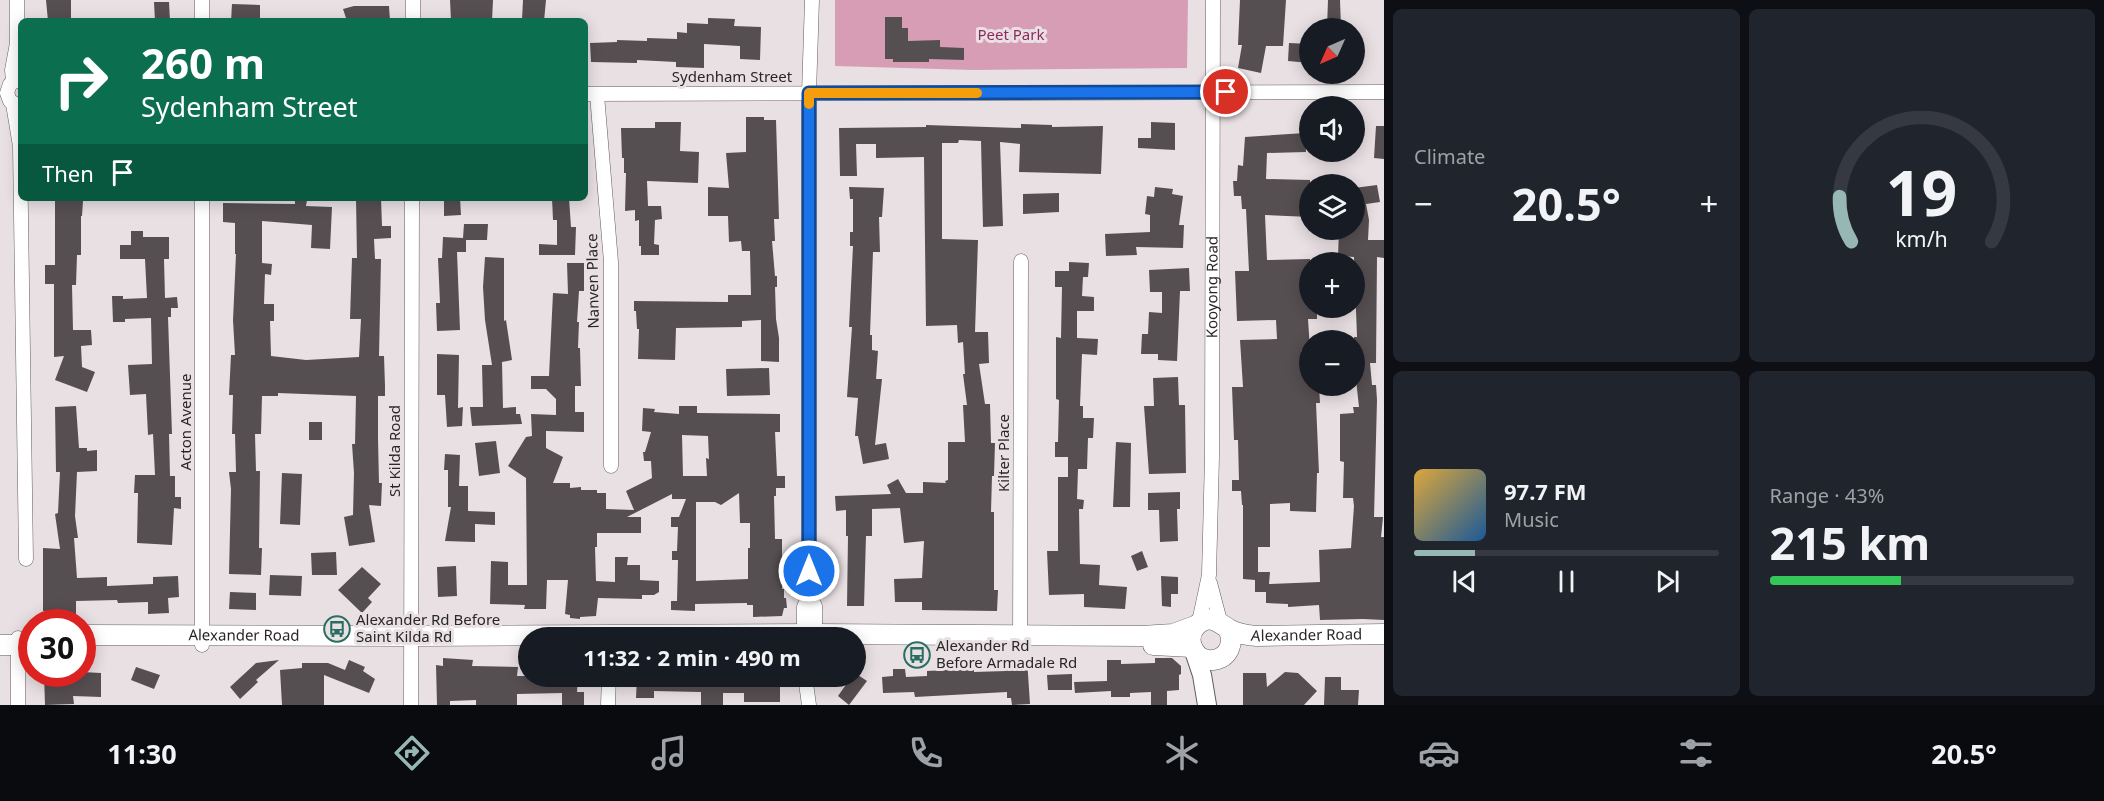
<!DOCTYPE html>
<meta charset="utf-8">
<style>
:root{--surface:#171b24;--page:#20242c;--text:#f1f3f6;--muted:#9ea1a6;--line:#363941;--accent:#97b7b4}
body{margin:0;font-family:"Noto Sans",sans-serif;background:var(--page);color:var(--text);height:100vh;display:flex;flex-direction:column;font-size:22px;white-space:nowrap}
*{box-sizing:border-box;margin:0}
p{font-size:20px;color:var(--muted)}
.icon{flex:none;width:33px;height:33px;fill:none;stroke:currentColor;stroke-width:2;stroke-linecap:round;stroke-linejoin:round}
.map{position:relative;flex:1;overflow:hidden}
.side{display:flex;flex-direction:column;gap:9px;padding:9px;background:#0d0f14;width:720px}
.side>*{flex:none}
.hud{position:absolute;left:18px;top:18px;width:570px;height:183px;border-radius:9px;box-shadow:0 3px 15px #0003;background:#0b6e4f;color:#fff;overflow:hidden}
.needle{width:39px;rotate:225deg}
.fabs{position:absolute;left:1299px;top:18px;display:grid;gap:12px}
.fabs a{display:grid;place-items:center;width:66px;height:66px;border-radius:50%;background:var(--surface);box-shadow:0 3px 15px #0003;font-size:30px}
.speed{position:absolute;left:18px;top:609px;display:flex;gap:12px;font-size:30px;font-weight:700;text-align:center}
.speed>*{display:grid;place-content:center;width:78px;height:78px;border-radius:50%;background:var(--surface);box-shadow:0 3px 15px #0003;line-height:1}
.speed .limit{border:9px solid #d22;background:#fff;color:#111}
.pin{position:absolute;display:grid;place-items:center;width:51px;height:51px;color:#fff;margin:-26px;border:3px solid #fff;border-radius:50%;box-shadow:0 2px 6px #0007}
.me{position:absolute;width:66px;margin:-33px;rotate:0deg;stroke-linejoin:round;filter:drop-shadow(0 0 4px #0008)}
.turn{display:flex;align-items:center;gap:21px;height:126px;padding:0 24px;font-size:27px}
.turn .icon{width:78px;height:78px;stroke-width:2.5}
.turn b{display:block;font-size:42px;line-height:51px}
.then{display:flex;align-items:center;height:57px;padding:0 24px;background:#0003;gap:12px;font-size:22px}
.big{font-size:45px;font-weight:700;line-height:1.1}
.side .card{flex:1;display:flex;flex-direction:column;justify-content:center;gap:9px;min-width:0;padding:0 21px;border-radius:9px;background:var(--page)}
.side .dial{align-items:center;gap:0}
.dial svg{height:156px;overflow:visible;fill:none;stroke:var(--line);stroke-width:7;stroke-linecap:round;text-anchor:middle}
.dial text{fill:var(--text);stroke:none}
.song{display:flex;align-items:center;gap:18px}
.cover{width:72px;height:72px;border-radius:9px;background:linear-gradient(135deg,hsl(40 70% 55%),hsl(210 70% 35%))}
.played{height:6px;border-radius:3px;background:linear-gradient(90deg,var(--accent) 20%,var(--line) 20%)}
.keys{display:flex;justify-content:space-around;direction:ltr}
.heat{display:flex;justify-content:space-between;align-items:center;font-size:33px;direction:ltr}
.charge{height:9px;border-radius:4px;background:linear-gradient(90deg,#34c759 43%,var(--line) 0)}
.side .tiles{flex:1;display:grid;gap:9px;grid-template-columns:repeat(2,1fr)}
.trip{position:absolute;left:518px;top:627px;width:348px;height:60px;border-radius:30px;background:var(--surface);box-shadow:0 3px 15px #0003;font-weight:700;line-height:60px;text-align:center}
.dock{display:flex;height:96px;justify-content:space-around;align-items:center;background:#090b0e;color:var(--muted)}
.dock .icon{width:42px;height:42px}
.dock .active{color:var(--accent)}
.dock b{font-size:27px;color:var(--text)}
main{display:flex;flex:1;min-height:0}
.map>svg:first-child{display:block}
.green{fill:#d79db4}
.building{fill:#564f52;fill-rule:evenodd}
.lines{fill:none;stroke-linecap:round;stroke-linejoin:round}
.minor-casing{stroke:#645d60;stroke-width:15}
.tertiary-casing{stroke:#645d60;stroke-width:20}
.secondary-casing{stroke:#645d60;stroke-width:21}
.minor{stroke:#fff;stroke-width:14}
.tertiary{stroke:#fff;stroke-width:18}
.secondary{stroke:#fff;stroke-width:20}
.route-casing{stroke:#114b97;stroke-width:15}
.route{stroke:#1a73e8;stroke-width:10}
.slow{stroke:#f59e0b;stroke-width:10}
.labels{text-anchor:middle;stroke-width:6;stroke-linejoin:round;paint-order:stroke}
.park-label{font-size:15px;fill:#8e295d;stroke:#e9e0e3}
.street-label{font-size:15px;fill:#292627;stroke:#e9e0e3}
.poi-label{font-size:15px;fill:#292627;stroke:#e9e0e3;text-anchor:start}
</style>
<main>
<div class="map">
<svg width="1384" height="705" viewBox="0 0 1384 705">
<rect width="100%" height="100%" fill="#e9e0e3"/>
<path class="green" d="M835 0H1188L1187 68 973 70 835 66Z"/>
<g class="building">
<path d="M46 0H71V18H67V21H48Z"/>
<path d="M450 0H493L492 21H451Z"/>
<path d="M523 0H546L544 21 522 20Z"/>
<path d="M1240 0H1286L1283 46H1266L1261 73 1238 68 1242 45H1238Z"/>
<path d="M1328 0H1340L1341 28H1327Z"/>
<path d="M154 2H169L170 21H155Z"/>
<path d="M232 4 260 5V21H231Z"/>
<path d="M354 6H389L390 21H347L343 9Z"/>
<path d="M885 17H902V28H908V41L940 40V47L964 48V60L929 59V62H893V59H885Z"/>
<path d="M708 18 735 19 734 26 761 27 760 60 740 59V46L704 44V68L676 67V62L637 60V63L591 62 590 43 617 42V40L647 41V38L677 39V32L687 33V23L708 24Z"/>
<path d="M1289 43 1310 44V63L1288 61Z"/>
<path d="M746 117H764V120H776L779 219H774L775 241H772L775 276H777V287H775L776 319 779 338V362L761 361V320L742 321V327L676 328 675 360 638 359 639 329H637L636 311H634V301L728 302V295H751L750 251H742L741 241 729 242 728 216H708V187L729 188 726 153 746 152Z"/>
<path d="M655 122H681L680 151 699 152 698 183 647 181 648 206H661L662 219 655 220 654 244 659 245V255H641V246H639V220L635 221V210L625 211 626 173H624V158H622L621 128H655Z"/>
<path d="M1151 122 1175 123V150L1138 148V138H1151Z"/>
<path d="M1021 124 1052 125V127L1103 126 1101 174 1019 172 1020 144 1000 142 1003 226 983 227 981 141 959 140 958 143H942V239L978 240 975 332H988L989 363 979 364 985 404H990L991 443H995L994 476H992L991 512H994V590H998L997 611 922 610V602H895L894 579 922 578 924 541 904 543 900 508 872 509V536H866L864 606H847L848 536H846V510L836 511 835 496 891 494 887 485 898 479 906 493H923V482L946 483 945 481 948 480V442H965L963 405H967L963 374H965L963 342 958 343 957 325 926 326 924 157 876 158V144H856L857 176H840L839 128 926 127V125L1021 128Z"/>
<path d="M1376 126H1384V159L1374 158Z"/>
<path d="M1305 133 1306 152 1267 153 1266 179 1310 180V217L1265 215 1267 260 1310 259V308H1317V319H1308L1310 349 1301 350V368H1310V386H1319L1320 403H1316L1319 473H1317L1316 512 1290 511V503L1270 504V547H1258V572H1270L1269 584 1320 582 1319 550 1351 548 1354 506 1353 498H1343L1344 462 1340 461V414L1354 413 1353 407H1359L1354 362V337H1357L1354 257 1338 256 1339 230H1354V188L1377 185 1380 202 1366 204 1369 220 1368 240H1384V258L1377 257 1376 363H1370L1372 385H1376L1377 400 1374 517H1383L1381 537H1384V620L1363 619 1320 620 1319 605 1288 607V604L1266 603V592H1255V580L1243 579V505H1242L1241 491H1232V480H1239L1238 440H1234L1232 387H1243L1240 340 1277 339 1276 320 1237 321 1235 271H1249L1246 209H1242L1241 196H1234L1233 181H1237L1238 165 1243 166 1245 137Z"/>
<path d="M849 187 884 188 882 217H879L880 252H873L870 335H872V350L878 351 876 379H882L875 445 886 443 889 459 863 464 858 436H855L858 398 847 397 852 327H849L853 246H850V232H853V199H850Z"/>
<path d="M1155 187 1173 189 1172 194 1183 196 1179 225H1184L1183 248 1136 247 1137 255 1106 256 1105 234 1150 232V215L1145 214 1147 196 1154 197Z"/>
<path d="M1059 193V212L1023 214V194Z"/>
<path d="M295 198 307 200 306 206 332 207 330 249 311 248 312 225 262 221V263L272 264 271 275 265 274 264 304H274V321H270L271 356 306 360 359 357 361 319H350L352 258H357L356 198H381L382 226H391V238L374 239 375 259H381L379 356H384L385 386V396H378V438L379 483H382L381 506 369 505 375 542 349 546 344 517 353 515 354 473 352 444H355L356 396 278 393V396H262L261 434H255L256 471H260L259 548H262L261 575 229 574 231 489 229 472H236L235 434H232L233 395H229L231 355H235L233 320 236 254H235V223L223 222V203L295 204Z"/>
<path d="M444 198H460L461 215 444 216Z"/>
<path d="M552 198H569L571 227H576L575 255H539V244L557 245V220H553Z"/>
<path d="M55 200 83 201 82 216H81V255H77L76 285H72L73 330H91L92 345 81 346 82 367 95 372 87 392 55 380 64 356 54 357V284H45V265H55Z"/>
<path d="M464 224H488L487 240H466V252H457L460 330 437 331 436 303H440L438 258H442L443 237 463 238Z"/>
<path d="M131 231H143V237H169V259H164L165 298 177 297 178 308H171V317H168L172 434H169L170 476H175V497H181V509L174 508 172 545 137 543 138 493H134L135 475H155L153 434 148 435 146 394 130 395 128 365 152 364 151 318 125 319V322H113L112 296H123V299L147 298 145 259H120V245H131Z"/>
<path d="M485 257 504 258V321L506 320 512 360 502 362 503 408 516 407V414H520L522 424 472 426 470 407H483L482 365H492L485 320 483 287Z"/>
<path d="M1069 262 1089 263 1088 277H1083L1082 296 1094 297V311H1077V338L1098 339 1097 355 1082 354 1080 406H1083V418H1094L1093 438H1088L1087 469H1078L1077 499 1084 500 1083 509H1079L1080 564 1100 565 1099 585 1127 587 1125 609 1084 607V594L1049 595 1047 551H1058V477H1068V457H1055V442H1058L1059 400 1056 399V337L1061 338 1062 287H1055V271H1069Z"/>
<path d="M567 263H584V291H579L577 322H579L578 348H580L581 386H575V412H584V432L546 431V448L563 457 553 483H570V488L581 487V490H597V493H606V509L634 510 626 491 652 478 651 461H644L643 452H645L651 432 642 431 643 408 655 409 654 412 679 414V406H697V413L780 414V432H775L777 476H785V488H776V496H774L775 539H782V589H784V598H786L787 608H784L782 616 753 617V605H747V603L695 604V611L671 610V601H677L678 560H672V551H677L678 527H671V517H679L686 499H672V494L627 517H641V533H597V547H595L596 581 615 582V557H628L627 565H640V580L659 581V592L654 595H642V599L598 598 596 616 580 617V619L570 618V615L565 614 568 580H547L546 609H524L525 605 490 604 491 561 508 562V585H527L526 478 508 466 526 437 532 436 531 414 556 415V399L546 389H531V376H549L553 293 568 294ZM682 435 708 436 709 459 706 458 707 476H683ZM739 493 740 523H750V548H748V579L696 581V502H715L721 505Z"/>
<path d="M1189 268 1190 291H1180L1177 361 1158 360V354H1141L1142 334H1148L1149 312 1162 313V292H1150L1149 270Z"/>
<path d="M437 354 459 355 458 408 463 407 462 426 447 427 445 395H437Z"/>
<path d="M769 368 770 395 727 396 726 369Z"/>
<path d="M1178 377 1179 405H1185L1186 473 1149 474 1144 406H1154L1153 378Z"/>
<path d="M76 406 79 448H87V451L97 450V471L77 472 75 516 78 538H74L77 578 107 577V586L153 584V577L178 576 179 597 168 598 169 613 148 614V602L118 603 117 600 76 601V614L61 613V611H43V548L60 549 55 514 58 513 60 472H56L55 407Z"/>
<rect x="309" y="422" width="13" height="18"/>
<path d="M496 441 500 473 479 476 475 443Z"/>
<path d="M1116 442 1131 443 1130 507H1113Z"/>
<path d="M445 454 460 455 459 486H468V511L495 512V525L475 524V542L445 541 451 507H448V470H444Z"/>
<path d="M282 473 302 474 300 525 280 524Z"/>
<path d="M1180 492V509H1177L1178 541 1160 542 1159 510H1148V493Z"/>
<path d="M1142 551 1148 567 1137 571 1131 556Z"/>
<path d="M336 552 337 575H312L311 553Z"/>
<path d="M456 566 457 596 438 597 437 567Z"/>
<path d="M362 567 381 584 368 598 372 602 362 613 338 590Z"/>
<path d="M270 575 302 576 301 596 269 595Z"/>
<path d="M1161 576 1178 577V594H1171V607L1162 606Z"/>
<path d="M230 592 256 593V610L229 609Z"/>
<path d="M443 658 473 660 472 666 518 667 517 676H578L577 692H584V705H562V693L517 694V705H476V700L450 701V705H437L436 665 443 666Z"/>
<path d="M1155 658H1172L1181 666V674L1179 675V690L1167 691V705H1151V692L1130 693V697H1111V691L1075 693 1074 682 1107 681V660H1121V664L1155 663Z"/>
<path d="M1027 659 1030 704 1012 705 1011 698H1007V692L915 697 914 692 883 693 882 677 893 676V669H905L906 677 927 676V671L945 670H974V672L1006 671 1005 661Z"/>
<path d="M279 660 256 680 258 682 240 699 230 687 256 663Z"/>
<path d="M349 660 365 667 363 671 375 679 369 693 324 675V705H282L280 670 302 668V663H328L345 670Z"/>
<path d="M136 667 160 675 154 689 131 680Z"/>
<path d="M82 672 101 673V697L73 696 74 704 45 705 44 674Z"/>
<path d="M1285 672 1298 673 1317 691 1304 705H1243V673H1266L1267 687Z"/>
<path d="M855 673 867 681 849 705 838 696 852 676H855Z"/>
<path d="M1072 674V690H1048L1047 675Z"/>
<path d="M637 676H780V702H744V693H723V705H701V692L654 691V698H636Z"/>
<path d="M1325 677H1341V690H1359L1358 705H1324Z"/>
</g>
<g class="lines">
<g class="minor-casing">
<g id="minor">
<path d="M202 21V0"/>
<path d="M413 21V0"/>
<path d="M13 81 12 70 17 43V0"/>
<path d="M585 94 1384 92"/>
<path d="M597 95 611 262V466"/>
<path d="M13 104 20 146 26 559"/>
<path d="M20 106 10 101 7 93 10 84 21 79"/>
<path d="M1210 583 1220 621"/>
<path d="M809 595 815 606V638"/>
<path id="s1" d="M1199 622 1209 575 1212 457 1213 0"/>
<path d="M18 638V705"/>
<path d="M804 638V607L809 595V93L812 0"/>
<path d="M202 645V198"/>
<path d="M1020 645 1021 261"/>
<path d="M805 676 809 705"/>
<path d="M411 705 412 198"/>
<path d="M608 705 609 676"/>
</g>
</g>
<g class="tertiary-casing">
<path id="tertiary" d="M1194 651 1202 675 1207 705"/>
</g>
<g class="secondary-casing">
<g id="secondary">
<path id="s2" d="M1228 629C1235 642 1229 658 1213 660 1194 662 1183 638 1197 625 1209 613 1219 623 1229 629 1237 634 1247 635 1256 636L1384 634"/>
<path id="s3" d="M82 635 411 636 815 634 1142 636 1173 634 1195 626"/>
<path d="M0 645H32"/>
<path d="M1153 645 1192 647"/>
</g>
</g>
<use href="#minor" class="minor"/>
<use href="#tertiary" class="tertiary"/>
<use href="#secondary" class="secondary"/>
</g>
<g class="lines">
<g class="route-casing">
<path id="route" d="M809 571V93L1226 92"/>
</g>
<use href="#route" class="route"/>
<path class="slow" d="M809 104V93H977"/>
</g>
<defs>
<g id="bus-ring" transform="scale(1.35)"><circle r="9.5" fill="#e9e0e3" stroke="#286e63" stroke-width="1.5"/><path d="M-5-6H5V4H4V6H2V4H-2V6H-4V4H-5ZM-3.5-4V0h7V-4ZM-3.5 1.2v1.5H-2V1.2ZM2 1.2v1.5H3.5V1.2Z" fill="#286e63"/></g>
</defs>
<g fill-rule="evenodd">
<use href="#bus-ring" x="337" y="629"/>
<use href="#bus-ring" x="917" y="655"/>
</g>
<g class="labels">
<g class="park-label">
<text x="1011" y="40">Peet Park</text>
</g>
<g class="street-label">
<text x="732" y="82">Sydenham Street</text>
<text transform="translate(593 281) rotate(-91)" y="5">Nanven Place</text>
<text dy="5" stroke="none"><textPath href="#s1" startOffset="336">Kooyong Road</textPath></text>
<text transform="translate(186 422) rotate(-90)" y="5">Acton Avenue</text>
<text transform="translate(395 451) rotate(-90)" y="5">St Kilda Road</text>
<text transform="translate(1004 453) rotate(-90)" y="5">Kilter Place</text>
<text dy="5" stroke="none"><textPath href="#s2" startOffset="206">Alexander Road</textPath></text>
<text dy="5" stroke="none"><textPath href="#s3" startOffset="162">Alexander Road</textPath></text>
</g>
<g class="poi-label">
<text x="356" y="625">Alexander Rd Before<tspan x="356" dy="17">Saint Kilda Rd</tspan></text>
<text x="936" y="651">Alexander Rd<tspan x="936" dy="17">Before Armadale Rd</tspan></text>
</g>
</g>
</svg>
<div class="fabs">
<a><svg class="needle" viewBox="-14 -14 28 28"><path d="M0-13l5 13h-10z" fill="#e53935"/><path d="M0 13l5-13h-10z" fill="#9ea1a6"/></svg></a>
<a><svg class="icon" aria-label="sound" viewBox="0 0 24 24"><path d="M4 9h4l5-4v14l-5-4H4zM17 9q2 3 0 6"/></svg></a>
<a><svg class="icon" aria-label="layers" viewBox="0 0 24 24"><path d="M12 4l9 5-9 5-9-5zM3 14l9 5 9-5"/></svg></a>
<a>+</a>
<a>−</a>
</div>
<div class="speed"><div class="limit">30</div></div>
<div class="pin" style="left:1226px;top:92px;background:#d93025"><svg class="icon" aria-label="arrive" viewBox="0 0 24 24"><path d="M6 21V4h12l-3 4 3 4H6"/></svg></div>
<svg class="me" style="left:809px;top:571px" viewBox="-20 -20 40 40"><circle r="17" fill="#1a73e8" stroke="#fff" stroke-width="3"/><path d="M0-11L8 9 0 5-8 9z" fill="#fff"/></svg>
<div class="trip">11:32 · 2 min · 490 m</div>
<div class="hud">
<div class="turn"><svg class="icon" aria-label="right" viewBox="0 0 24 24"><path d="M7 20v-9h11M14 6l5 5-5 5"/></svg><div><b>260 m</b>Sydenham Street</div></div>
<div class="then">Then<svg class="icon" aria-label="arrive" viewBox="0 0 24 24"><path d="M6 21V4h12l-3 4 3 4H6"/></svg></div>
</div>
</div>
<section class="side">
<div class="tiles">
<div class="card"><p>Climate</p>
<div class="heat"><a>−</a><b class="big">20.5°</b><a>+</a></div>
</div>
<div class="card dial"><svg viewBox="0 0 100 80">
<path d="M14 69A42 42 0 1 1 86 69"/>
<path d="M14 69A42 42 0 0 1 8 46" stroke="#97b7b4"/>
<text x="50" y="56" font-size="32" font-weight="700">19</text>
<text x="50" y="72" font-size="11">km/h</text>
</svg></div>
<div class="card">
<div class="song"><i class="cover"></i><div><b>97.7 FM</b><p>Music</p></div></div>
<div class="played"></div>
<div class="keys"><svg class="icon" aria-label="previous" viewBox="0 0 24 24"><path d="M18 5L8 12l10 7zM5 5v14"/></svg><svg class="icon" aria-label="pause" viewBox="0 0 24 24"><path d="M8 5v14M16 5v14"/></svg><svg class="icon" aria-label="next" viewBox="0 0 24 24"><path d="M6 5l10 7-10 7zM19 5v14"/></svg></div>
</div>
<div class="card"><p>Range · 43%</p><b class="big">215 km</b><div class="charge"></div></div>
</div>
</section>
</main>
<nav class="dock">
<b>11:30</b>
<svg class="icon active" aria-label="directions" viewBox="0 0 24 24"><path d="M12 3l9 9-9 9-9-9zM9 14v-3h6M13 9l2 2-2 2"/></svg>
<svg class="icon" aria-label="music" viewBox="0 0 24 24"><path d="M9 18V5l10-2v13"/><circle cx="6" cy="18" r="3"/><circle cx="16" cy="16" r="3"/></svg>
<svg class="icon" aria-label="phone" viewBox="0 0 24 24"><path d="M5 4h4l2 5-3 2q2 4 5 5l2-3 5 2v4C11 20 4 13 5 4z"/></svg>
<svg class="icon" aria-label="climate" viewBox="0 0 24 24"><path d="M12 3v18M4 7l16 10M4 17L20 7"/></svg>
<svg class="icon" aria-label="car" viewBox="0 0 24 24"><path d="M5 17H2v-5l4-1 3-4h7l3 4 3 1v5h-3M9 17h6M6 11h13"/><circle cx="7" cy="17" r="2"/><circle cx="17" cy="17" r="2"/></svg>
<svg class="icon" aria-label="filters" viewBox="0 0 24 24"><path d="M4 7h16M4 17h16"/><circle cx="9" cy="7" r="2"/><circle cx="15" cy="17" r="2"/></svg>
<b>20.5°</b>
</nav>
